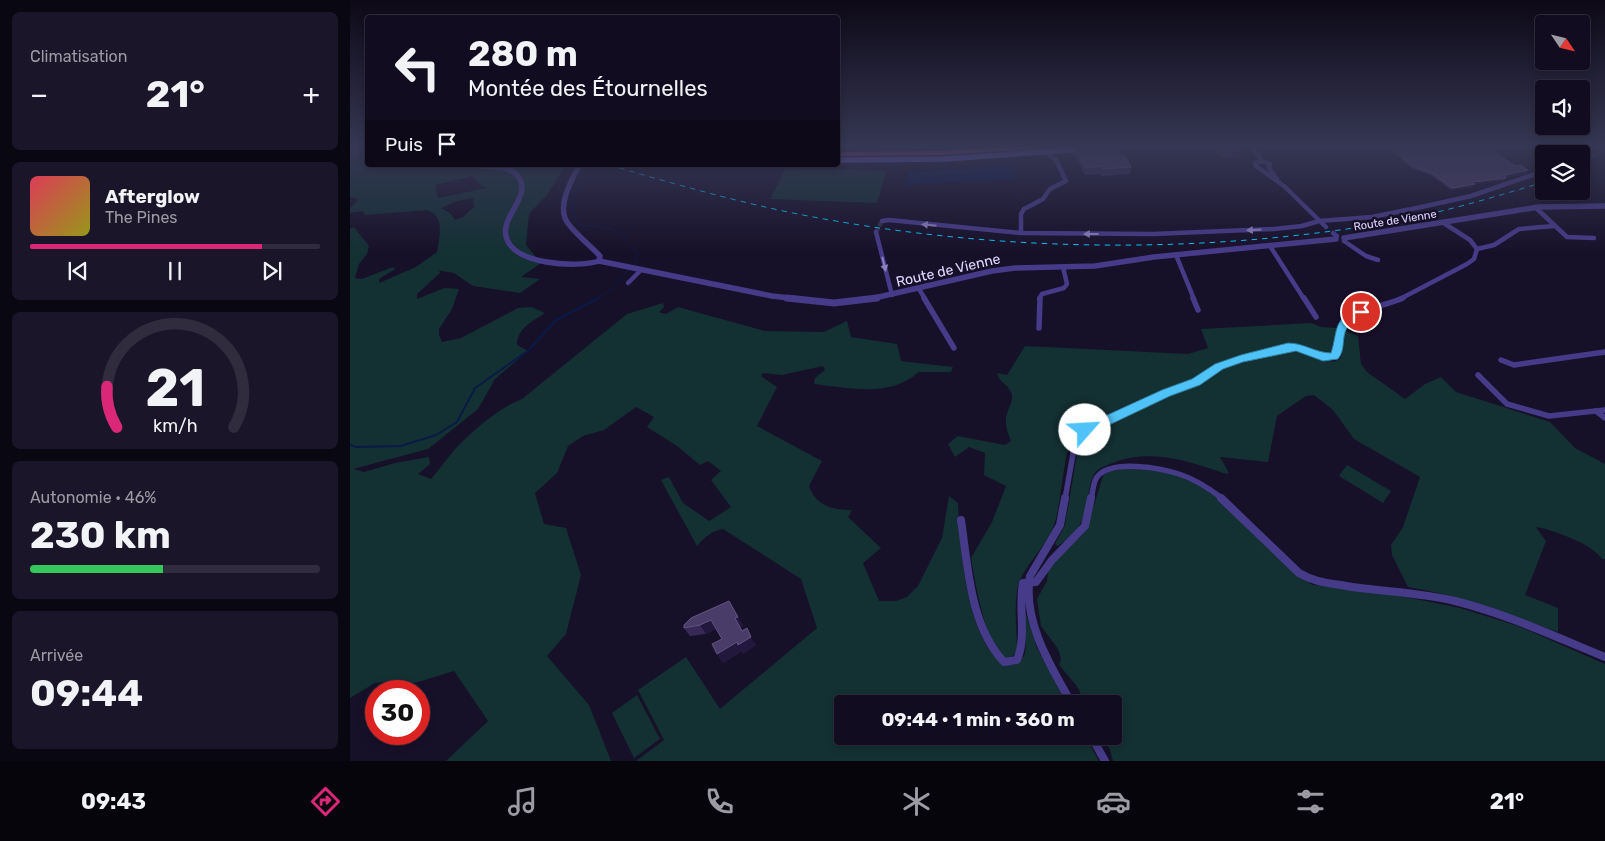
<!DOCTYPE html>
<html lang="fr">
<meta charset="utf-8">
<style>
:root{--surface:#110c1f;--page:#1a1528;--text:#f1f3f6;--muted:#9c9ba4;--line:#302c3d;--accent:#db2777}
body{margin:0;font-family:Rubik,sans-serif;background:var(--page);color:var(--text);height:100vh;display:flex;flex-direction:column;font-size:19px;white-space:nowrap}
*{box-sizing:border-box;margin:0}
p{font-size:16px;color:var(--muted)}
.icon{flex:none;width:28px;height:28px;fill:none;stroke:currentColor;stroke-width:2;stroke-linecap:round;stroke-linejoin:round}
.map{position:relative;flex:1;overflow:hidden}
.drawer{display:flex;flex-direction:column;gap:12px;padding:12px;background:#090711;width:350px}
.drawer>*{flex:none}
.banner{position:absolute;left:15px;top:15px;width:475px;height:152px;border-radius:5px;box-shadow:0 2px 8px #0003,0 0 0 1px var(--line);background:#110c1f;color:var(--text);overflow:hidden}
.needle{width:32px;rotate:125deg}
.controls{position:absolute;left:1185px;top:15px;display:grid;gap:10px}
.controls a{display:grid;place-items:center;width:55px;height:55px;border-radius:5px;background:var(--surface);box-shadow:0 2px 8px #0003,0 0 0 1px var(--line);font-size:25px}
.speed{position:absolute;left:15px;top:680px;display:flex;gap:10px;font-size:25px;font-weight:700;text-align:center}
.speed>*{display:grid;place-content:center;width:65px;height:65px;border-radius:50%;background:var(--surface);box-shadow:0 2px 8px #0003,0 0 0 1px var(--line);line-height:1}
.speed .limit{border:8px solid #d22;background:#fff;color:#111}
.pin{position:absolute;display:grid;place-items:center;width:42px;height:42px;color:#fff;margin:-21px;border:2px solid #fff;border-radius:50%;box-shadow:0 1px 5px #0007}
.me{position:absolute;width:55px;margin:-28px;rotate:64deg;stroke-linejoin:round;filter:drop-shadow(0 0 4px #0008)}
.turn{display:flex;align-items:center;gap:18px;height:105px;padding:0 20px;font-size:22px}
.turn .icon{width:65px;height:65px;stroke-width:2.5}
.turn b{display:block;font-size:35px;line-height:42px}
.then{display:flex;align-items:center;height:48px;padding:0 20px;background:#0003;gap:10px;font-size:19px}
.big{font-size:38px;font-weight:700;line-height:1.1}
.drawer .tile{flex:1;display:flex;flex-direction:column;justify-content:center;gap:8px;min-width:0;padding:0 18px;border-radius:8px;background:var(--page)}
.drawer .dial{align-items:center;gap:0}
.dial svg{height:130px;overflow:visible;fill:none;stroke:var(--line);stroke-width:7;stroke-linecap:round;text-anchor:middle}
.dial text{fill:var(--text);stroke:none}
.song{display:flex;align-items:center;gap:15px}
.cover{width:60px;height:60px;border-radius:8px;background:linear-gradient(135deg,hsl(350 70% 55%),hsl(60 70% 35%))}
.played{height:5px;border-radius:2px;background:linear-gradient(90deg,var(--accent) 80%,var(--line) 80%)}
.keys{display:flex;justify-content:space-around;direction:ltr}
.heat{display:flex;justify-content:space-between;align-items:center;font-size:28px;direction:ltr}
.charge{height:8px;border-radius:4px;background:linear-gradient(90deg,#34c759 46%,var(--line) 0)}
.trip{position:absolute;left:484px;top:695px;width:288px;height:50px;border-radius:5px;background:var(--surface);box-shadow:0 2px 8px #0003,0 0 0 1px var(--line);font-weight:700;line-height:50px;text-align:center}
.tab-bar{display:flex;height:80px;justify-content:space-around;align-items:center;background:#07050c;color:var(--muted)}
.tab-bar .icon{width:35px;height:35px}
.tab-bar .current{color:var(--accent)}
.tab-bar b{font-size:22px;color:var(--text)}
main{display:flex;flex:1;min-height:0}
.map>svg:first-child{display:block}
.green{fill:#133033;fill-rule:evenodd}
.water{fill:#0a1a47}
.lines{fill:none;stroke-linecap:round;stroke-linejoin:round}
.stream-far1{stroke:#0a1a47;stroke-width:1}
.stream{stroke:#0a1a47;stroke-width:2}
.minor-tunnel{stroke:#352e49;stroke-width:4.5;stroke-dasharray:4.5 2;stroke-linecap:butt}
.minor-far2{stroke:#463b88;stroke-width:4.5}
.minor-far1{stroke:#463b88;stroke-width:5.5}
.minor{stroke:#463b88;stroke-width:8}
.tertiary-far1{stroke:#463b88;stroke-width:5.5}
.tertiary{stroke:#463b88;stroke-width:7}
.secondary{stroke:#816eff;stroke-width:5.5}
.motorway{fill:#ff5293;fill-rule:evenodd}
.rail{stroke:#03ccff;stroke-width:1;stroke-dasharray:5.5 5;stroke-linecap:butt}
.wall{fill:#372957}
.shaded-wall{fill:#22173d}
.building{fill:#493c69;stroke:#615480}
.oneway{fill:#8b81be}
.route{fill:#4fc3f7;stroke:#337fa1}
.labels{text-anchor:middle;stroke-width:5;stroke-linejoin:round;paint-order:stroke}
.far-street-label{font-size:11px;fill:#e0d7ff;stroke:#171029}
.street-label{font-size:14px;fill:#e0d7ff;stroke:#171029}
</style>
<main>
<section class="drawer">
<div class="tile"><p>Climatisation</p>
<div class="heat"><a>−</a><b class="big">21°</b><a>+</a></div>
</div>
<div class="tile">
<div class="song"><i class="cover"></i><div><b>Afterglow</b><p>The Pines</p></div></div>
<div class="played"></div>
<div class="keys"><svg class="icon" aria-label="previous" viewBox="0 0 24 24"><path d="M18 5L8 12l10 7zM5 5v14"/></svg><svg class="icon" aria-label="pause" viewBox="0 0 24 24"><path d="M8 5v14M16 5v14"/></svg><svg class="icon" aria-label="next" viewBox="0 0 24 24"><path d="M6 5l10 7-10 7zM19 5v14"/></svg></div>
</div>
<div class="tile dial"><svg viewBox="0 0 100 80">
<path d="M14 69A42 42 0 1 1 86 69"/>
<path d="M14 69A42 42 0 0 1 8 44" stroke="#db2777"/>
<text x="50" y="56" font-size="32" font-weight="700">21</text>
<text x="50" y="72" font-size="11">km/h</text>
</svg></div>
<div class="tile"><p>Autonomie · 46%</p><b class="big">230 km</b><div class="charge"></div></div>
<div class="tile"><p>Arrivée</p><b class="big">09:44</b></div>
</section>
<div class="map">
<svg width="1255" height="761" viewBox="0 0 1255 761">
<rect width="100%" height="100%" fill="#171029"/>
<g class="green">
<path d="M0 146H17L18 165H209L214 167 197 195 179 214 176 245 191 263 171 277 190 279 170 293 123 286 104 273 87 270 91 272 67 294V299L94 288 109 289 102 309 89 329V335L92 342 111 338 168 308 181 307 195 313C183 321 167 328 167 345L178 351 145 379 128 409 78 449 3 469 14 472 45 463 79 457 80 464 68 474 81 479C90 469 97 458 106 448 123 430 149 408 172 399L277 314 313 303 314 307 309 312 316 314 328 307 415 331 474 332 497 321 501 337 547 344 551 361 603 367 601 372H569C540 398 499 388 464 384L465 378 475 370 473 366 432 375 413 373 411 376 427 387 407 426 472 461 459 486C466 506 483 510 502 510L498 517 531 548 513 563 529 601H546L557 597 568 586 592 538 599 496 608 503C609 534 613 577 621 606 625 624 641 667 662 665 668 665 673 659 675 653 677 642 674 626 674 615L676 614 687 648 717 704H492V736H735L749 761H286L314 740 288 690 336 657 370 709 467 628 451 579 373 529C361 531 355 537 347 546L311 480 319 477 333 503 359 521 381 507 361 480 371 471 358 461 350 465 327 446 297 427 304 417 286 407 254 430 233 436 218 446 207 473 185 493 194 524 216 528 231 575 216 634 197 656 239 705 261 761H96L138 721 104 671 45 689 36 682 25 683 0 698V229L4 227 19 246 17 254 9 264 5 278 12 279 43 267 45 269 29 279V283L66 267 87 252C89 237 96 216 77 210L15 215 13 211 0 213V208L9 199 0 197ZM123 176 129 184 137 188 88 198 85 185ZM123 198 124 207 113 217 105 220 100 213 91 208 107 201Z"/>
<path d="M436 168 535 171 536 172 527 203 420 199Z"/>
<path d="M961 323 971 327 987 328 984 354C970 356 958 347 944 345 924 346 893 354 874 361 860 365 852 377 839 382 813 393 738 416 723 437 713 452 712 503 704 525 696 548 670 569 667 591 664 610 667 632 667 651 641 687 623 569 621 558L642 522 656 486 634 475 635 453 619 447 605 457 598 444 608 436 655 445 661 441C658 434 655 426 656 418 657 410 663 403 662 395 660 385 650 384 647 373L657 375 675 346 838 354 858 348 851 329Z"/>
<path d="M993 330 1008 336 1011 364 1017 372 1055 399 1075 384 1091 377 1106 392 1200 422 1225 448 1255 464V559H1252C1242 544 1204 530 1186 527L1196 541 1175 595 1208 608V632C1159 615 1110 595 1058 587L1042 555 1041 545 1053 527 1070 477 1004 439 983 410 964 395 956 396 927 416 918 462 870 457 879 473 876 474C841 461 797 447 760 464 755 466 748 468 744 474 741 479 740 486 739 492 734 521 732 529 708 546L705 544 715 525 728 448 739 433 816 396 847 386 872 368 881 365 942 350H950L983 362 990 359 992 353Z"/>
<path d="M997 465 1041 491 1033 503 989 476Z"/>
<path d="M774 468 821 472 861 491 952 578 963 585 1051 596 1110 608 1168 626 1255 664V761H763L760 750 753 736H762V704H736L726 685 709 665 711 659 708 649 691 626 687 599 697 581 698 571 706 560 733 534 738 525 753 476 757 472Z"/>
<path d="M287 695 310 739 284 758 262 713Z"/>
</g>
<path class="water" d="M664 165 668 178 556 185V179H559L558 173Z"/>
<g class="lines">
<path class="stream-far1" d="M233 165C230 189 215 201 228 225 261 228 265 224 287 253V260L263 288 247 299"/>
<path class="stream" d="M0 444 5 447 51 446 86 435 107 422 125 388 179 350 206 320 249 298"/>
<path class="minor-tunnel" d="M526 232 532 221"/>
<g class="minor-far2">
<path d="M902 146 912 161"/>
<path d="M1231 154 1244 146"/>
<path d="M927 179 919 168 920 164 912 161 905 163 906 166 934 186 976 227"/>
<path d="M1185 207 1217 237 1244 238"/>
<path d="M532 221 539 220 671 233 803 234 924 229 952 226 969 221 1022 217 1076 206 1121 196 1194 171"/>
<path d="M1092 222 1120 240 1127 249"/>
<path d="M526 232 542 295"/>
<path d="M671 233V214L674 209 693 199 700 189 716 181 706 160 695 152"/>
<path d="M983 233 987 236"/>
<path d="M994 241 1016 256 1028 260"/>
<path d="M920 246 954 299"/>
<path d="M1127 249 1144 245 1169 229 1204 226"/>
<path d="M826 255 844 299"/>
<path d="M278 283 291 270"/>
<path d="M569 289 575 299"/>
<path d="M689 299 692 294 714 288 717 284 713 267"/>
<path d="M1050 299 1117 264 1124 259 1127 249"/>
</g>
<g class="minor-far1">
<path d="M574 298 604 348"/>
<path d="M843 298 848 310"/>
<path d="M954 298 966 317"/>
<path d="M689 328 690 298"/>
<path d="M1151 360 1164 365 1255 352"/>
<path d="M1128 375 1157 404 1199 416 1255 410"/>
<path d="M1246 411 1255 418"/>
<path d="M715 499 725 443 735 431 816 393 846 382 869 366 891 358 947 347 973 357 984 356C991 347 987 335 992 326 1001 310 1036 306 1053 298"/>
<path d="M741 499C743 492 743 482 747 477 761 459 810 468 829 474 845 479 860 489 873 499"/>
</g>
<g class="minor">
<path d="M715 498 710 525 680 576C672 621 701 667 722 704"/>
<path d="M871 498 949 573C964 582 979 583 996 586 1033 592 1069 592 1105 601 1157 614 1206 637 1255 657"/>
<path d="M611 520C618 567 620 626 654 662L667 660C677 637 668 608 673 583L686 582 702 560 735 526 741 498"/>
<path d="M741 736 755 761"/>
</g>
<g class="tertiary-far1">
<path d="M123 165C136 167 157 164 167 175 184 195 151 215 156 236 162 265 227 268 249 261"/>
<path d="M229 165C222 180 209 201 215 218 218 228 242 247 250 256L249 261"/>
<path d="M994 238 1189 207 1255 206"/>
<path d="M249 261 422 296 448 299"/>
<path d="M520 299 642 271 665 268 745 266 804 257 986 239"/>
</g>
<path class="tertiary" d="M437 298 484 303 527 298"/>
<g class="secondary">
<path d="M755 148 773 146"/>
<path d="M488 160 593 159 733 149"/>
</g>
<path class="motorway" d="M665 146H701L698 148 590 155 488 156V152L590 151Z"/>
<g class="rail">
<path d="M1231 163 1255 150"/>
<path d="M259 165C325 184 390 203 458 216 642 251 837 255 1023 225 1081 216 1138 199 1194 182"/>
</g>
</g>
<g class="wall">
<path d="M866 146 891 150 888 157 872 158 865 150Z"/>
<path d="M1031 146H1136L1177 173 1156 177 1155 180 1124 184V187L1101 190 1081 175 1061 168 1039 149Z"/>
<path d="M725 148 771 156 781 167 780 174 752 176 750 174 735 175 724 155Z"/>
<path d="M379 601 393 626 390 627 393 631 406 645 393 654 392 651 373 663 367 654 372 639 366 629 356 634 340 636 334 628Z"/>
</g>
<g class="shaded-wall">
<path d="M1178 170 1177 173 1153 177 1154 175Z"/>
<path d="M1156 178 1155 180 1120 184 1122 182Z"/>
<path d="M1125 184 1124 187 1101 190 1102 188Z"/>
<path d="M388 617 393 626 390 627 397 639 401 637 406 645 393 654 392 651 373 663 367 654 385 618Z"/>
<path d="M361 620 367 629 356 634 350 625Z"/>
</g>
<g class="building">
<path d="M745 146H765L771 156H775L781 167 753 169 751 166 736 168 725 148Z"/>
<path d="M869 146H887L891 150 873 151Z"/>
<path d="M1038 146H1136L1165 166 1170 165 1178 170 1154 175 1156 178 1122 182 1125 184 1102 188 1082 173 1062 166 1040 147Z"/>
<path d="M379 601 388 617 385 618 392 631 397 628 401 637 388 645 387 642 367 654 362 644 372 639 361 620 350 625 334 628V625L341 618Z"/>
</g>
<defs><path id="oneway-solid" d="M-6-.8H1V-3.2L6.5 0L1 3.2V.8H-6Z" transform="scale(1.25)"/></defs>
<g class="oneway">
<use href="#oneway-solid" transform="translate(579 225) rotate(-174)"/>
<use href="#oneway-solid" transform="translate(904 230) rotate(176)"/>
<use href="#oneway-solid" transform="translate(741 234) rotate(-180)"/>
<use href="#oneway-solid" transform="translate(534 264) rotate(76)"/>
</g>
<linearGradient id="sky" x2="0" y2="1"><stop stop-color="#0d0917"/><stop offset="0.58" stop-color="#363754"/><stop offset="1" stop-color="#363754" stop-opacity="0"/></linearGradient>
<rect width="1255" height="253" fill="url(#sky)"/>
<path class="route" d="M1011 308 1016 312C1011 318 1001 321 997 328 991 338 996 349 988 359L973 361 946 351 893 362 873 369 850 385 820 396 740 434H731L729 430 731 427 812 390 842 379 865 364 891 355 938 343C954 343 966 353 981 353 988 332 982 317 1011 308Z"/>
<g class="labels">
<g class="far-street-label">
<text transform="translate(1045 220) rotate(-9)" y="4">Route de Vienne</text>
</g>
<g class="street-label">
<text transform="translate(598 270) rotate(-13)" y="5">Route de Vienne</text>
</g>
</g>
</svg>
<div class="controls">
<a><svg class="needle" viewBox="-14 -14 28 28"><path d="M0-13l5 13h-10z" fill="#e53935"/><path d="M0 13l5-13h-10z" fill="#9c9ba4"/></svg></a>
<a><svg class="icon" aria-label="sound" viewBox="0 0 24 24"><path d="M4 9h4l5-4v14l-5-4H4zM17 9q2 3 0 6"/></svg></a>
<a><svg class="icon" aria-label="layers" viewBox="0 0 24 24"><path d="M12 4l9 5-9 5-9-5zM3 14l9 5 9-5"/></svg></a>
</div>
<div class="speed"><div class="limit">30</div></div>
<div class="pin" style="left:1011px;top:312px;background:#d93025"><svg class="icon" aria-label="arrive" viewBox="0 0 24 24"><path d="M6 21V4h12l-3 4 3 4H6"/></svg></div>
<svg class="me" style="left:735px;top:430px" viewBox="-20 -20 40 40"><circle r="19" fill="#fff"/><path d="M0-13L10 11 0 6-10 11z" fill="#4fc3f7"/></svg>
<div class="trip">09:44 · 1 min · 360 m</div>
<div class="banner">
<div class="turn"><svg class="icon" aria-label="left" viewBox="0 0 24 24"><path d="M17 20v-9H6M10 6l-5 5 5 5"/></svg><div><b>280 m</b>Montée des Étournelles</div></div>
<div class="then">Puis<svg class="icon" aria-label="arrive" viewBox="0 0 24 24"><path d="M6 21V4h12l-3 4 3 4H6"/></svg></div>
</div>
</div>
</main>
<nav class="tab-bar">
<b>09:43</b>
<svg class="icon current" aria-label="directions" viewBox="0 0 24 24"><path d="M12 3l9 9-9 9-9-9zM9 14v-3h6M13 9l2 2-2 2"/></svg>
<svg class="icon" aria-label="music" viewBox="0 0 24 24"><path d="M9 18V5l10-2v13"/><circle cx="6" cy="18" r="3"/><circle cx="16" cy="16" r="3"/></svg>
<svg class="icon" aria-label="phone" viewBox="0 0 24 24"><path d="M5 4h4l2 5-3 2q2 4 5 5l2-3 5 2v4C11 20 4 13 5 4z"/></svg>
<svg class="icon" aria-label="climate" viewBox="0 0 24 24"><path d="M12 3v18M4 7l16 10M4 17L20 7"/></svg>
<svg class="icon" aria-label="car" viewBox="0 0 24 24"><path d="M5 17H2v-5l4-1 3-4h7l3 4 3 1v5h-3M9 17h6M6 11h13"/><circle cx="7" cy="17" r="2"/><circle cx="17" cy="17" r="2"/></svg>
<svg class="icon" aria-label="filters" viewBox="0 0 24 24"><path d="M4 7h16M4 17h16"/><circle cx="9" cy="7" r="2"/><circle cx="15" cy="17" r="2"/></svg>
<b>21°</b>
</nav>
